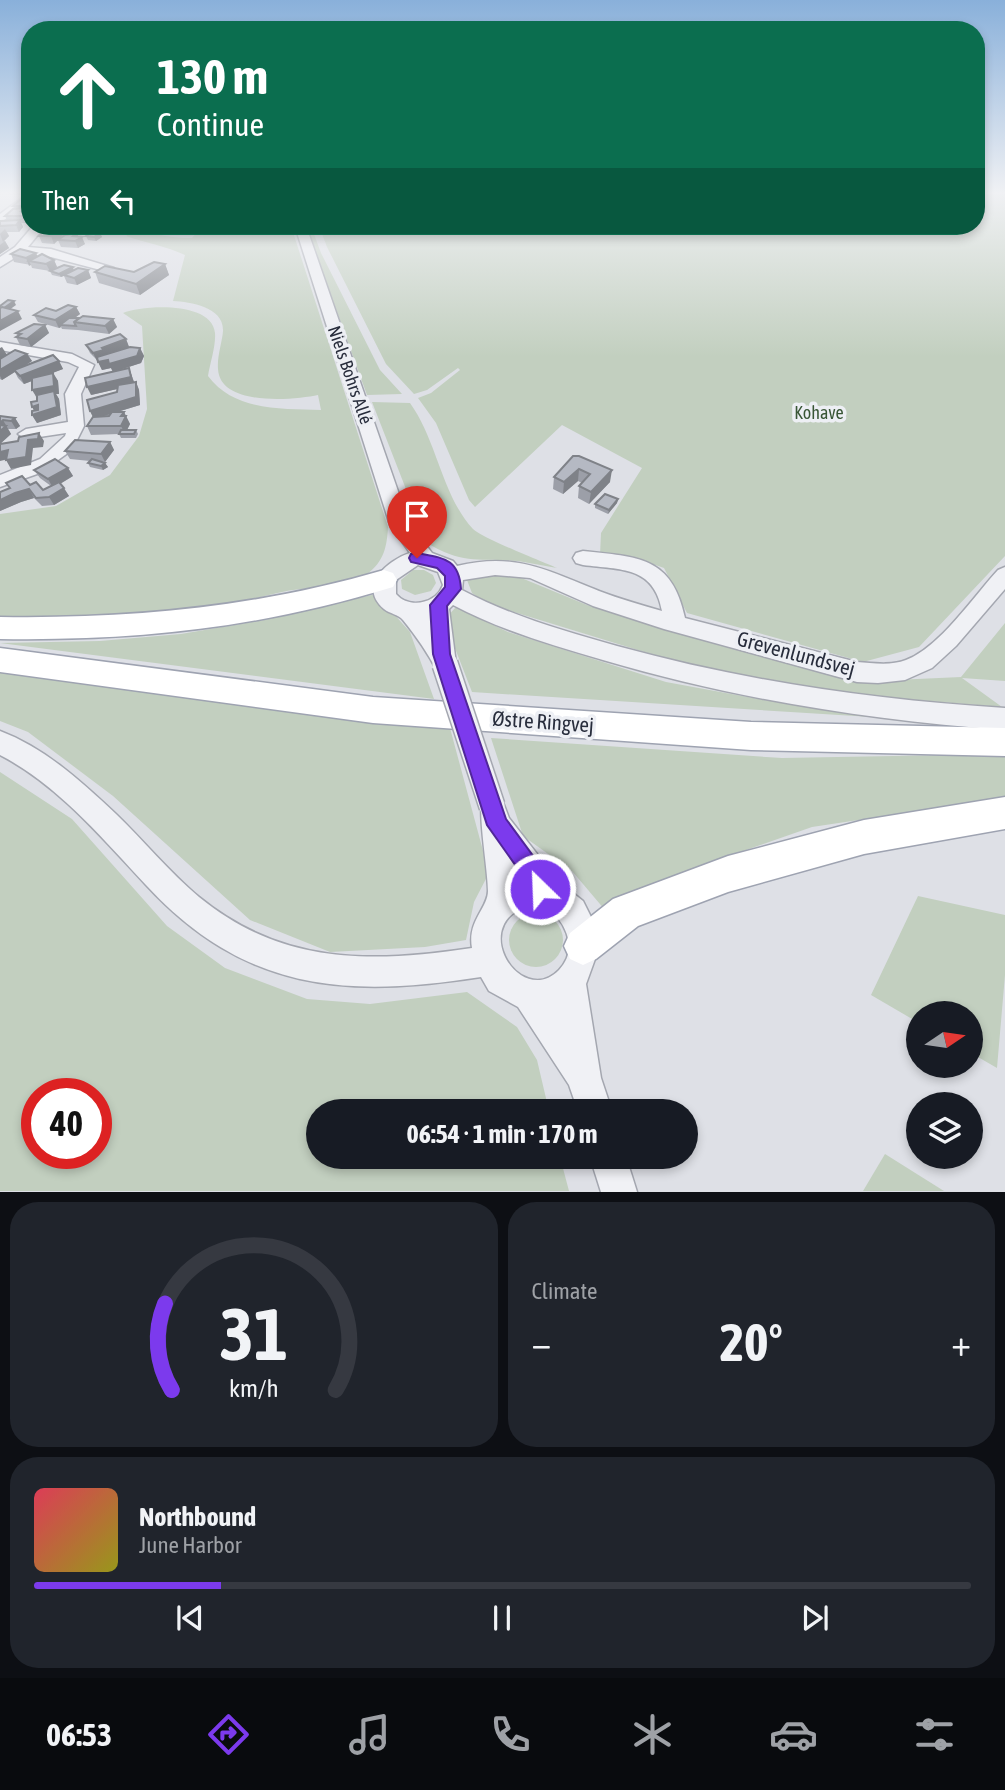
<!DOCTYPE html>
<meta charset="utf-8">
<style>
:root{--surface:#171b24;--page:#20242c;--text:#f1f3f6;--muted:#9ea1a6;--line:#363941;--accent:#7c3aed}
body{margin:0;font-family:"Asap Condensed",sans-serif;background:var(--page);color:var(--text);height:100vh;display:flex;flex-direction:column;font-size:26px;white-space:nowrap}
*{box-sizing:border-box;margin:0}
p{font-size:23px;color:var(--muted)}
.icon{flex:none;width:38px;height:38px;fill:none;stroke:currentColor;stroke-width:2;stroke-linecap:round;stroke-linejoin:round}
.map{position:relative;height:1192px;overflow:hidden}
.sheet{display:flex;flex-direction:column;gap:10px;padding:10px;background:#0d0f14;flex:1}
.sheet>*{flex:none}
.hud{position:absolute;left:21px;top:21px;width:964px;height:214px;border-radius:28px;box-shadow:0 4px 10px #0003;background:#0b6e4f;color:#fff;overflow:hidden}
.needle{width:46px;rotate:77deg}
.buttons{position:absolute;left:906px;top:1001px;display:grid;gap:14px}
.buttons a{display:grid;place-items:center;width:77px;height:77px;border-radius:50%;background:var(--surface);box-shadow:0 4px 10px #0003;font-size:35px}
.speed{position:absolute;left:21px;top:1078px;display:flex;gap:14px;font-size:35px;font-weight:700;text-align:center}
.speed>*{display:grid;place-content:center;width:91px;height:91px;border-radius:50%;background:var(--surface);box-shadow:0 4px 10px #0003;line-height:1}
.speed .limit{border:10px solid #d22;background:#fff;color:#111}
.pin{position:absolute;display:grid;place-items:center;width:60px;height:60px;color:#fff;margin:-72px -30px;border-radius:50% 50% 50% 0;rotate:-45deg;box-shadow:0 0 7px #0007}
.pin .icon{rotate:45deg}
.me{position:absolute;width:77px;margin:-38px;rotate:336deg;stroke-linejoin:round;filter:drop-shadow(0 0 5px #0008)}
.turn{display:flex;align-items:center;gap:24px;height:147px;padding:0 21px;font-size:32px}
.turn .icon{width:91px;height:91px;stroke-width:2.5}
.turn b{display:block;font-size:49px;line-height:60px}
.then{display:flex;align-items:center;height:66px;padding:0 21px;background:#0003;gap:14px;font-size:26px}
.big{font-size:52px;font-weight:700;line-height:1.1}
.sheet .tile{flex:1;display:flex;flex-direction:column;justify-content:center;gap:10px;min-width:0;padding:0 24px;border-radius:28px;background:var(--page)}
.sheet .dial{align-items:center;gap:0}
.dial svg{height:182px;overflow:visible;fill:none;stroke:var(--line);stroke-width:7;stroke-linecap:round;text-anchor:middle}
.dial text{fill:var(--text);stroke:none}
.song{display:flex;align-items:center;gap:21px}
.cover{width:84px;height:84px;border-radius:10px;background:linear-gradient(135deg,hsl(350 70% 55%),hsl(60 70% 35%))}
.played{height:7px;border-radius:4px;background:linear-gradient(90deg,var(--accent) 20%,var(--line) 20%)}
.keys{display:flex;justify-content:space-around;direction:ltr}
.heat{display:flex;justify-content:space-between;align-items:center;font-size:38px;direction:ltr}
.sheet .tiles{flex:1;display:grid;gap:10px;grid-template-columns:1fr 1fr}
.tile:last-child{grid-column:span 2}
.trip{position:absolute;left:306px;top:1099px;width:392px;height:70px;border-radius:35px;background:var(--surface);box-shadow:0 4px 10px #0003;font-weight:700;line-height:70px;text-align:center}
.tabs{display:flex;height:112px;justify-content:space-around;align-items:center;background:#090b0e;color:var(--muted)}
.tabs .icon{width:49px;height:49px}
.tabs .selected{color:var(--accent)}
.tabs b{font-size:32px;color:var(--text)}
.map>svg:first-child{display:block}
.green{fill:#c2cfbf;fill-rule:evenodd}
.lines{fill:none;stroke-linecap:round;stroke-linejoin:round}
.minor-casing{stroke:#a4a7b0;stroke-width:3}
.major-casing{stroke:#9ea3b1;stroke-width:3}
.minor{fill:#f0f1f5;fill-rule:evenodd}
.major{fill:#fff;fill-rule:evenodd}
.minor-bridge-casing{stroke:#a4a7b0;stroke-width:28;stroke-linecap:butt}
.minor-bridge{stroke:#f0f1f5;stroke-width:25}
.wall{fill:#9c9fa8}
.shaded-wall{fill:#7f8288}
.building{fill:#b5b9c3;stroke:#7f8288;stroke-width:2}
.route{fill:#7c3aed;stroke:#51269a;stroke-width:2}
.labels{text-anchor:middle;stroke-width:7;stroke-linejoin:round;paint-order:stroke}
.far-street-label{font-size:18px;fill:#282d3c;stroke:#edeff4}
.far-park-label{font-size:18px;fill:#395636;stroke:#edeff4}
.street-label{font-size:21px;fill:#282d3c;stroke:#edeff4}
</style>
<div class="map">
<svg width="1005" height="1192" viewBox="0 0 1005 1192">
<rect width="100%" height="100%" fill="#dee0e6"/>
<g class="green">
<path d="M977 191H1005V556L919 647 863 662 687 613 664 568 644 561 600 555 601 533 642 468 562 425 475 507 469 500 436 423 418 398 431 393 460 370 458 368 427 390 414 394 386 364 327 247 319 226H976Z"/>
<path d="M202 226H291L388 527C387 546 384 562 367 574 350 586 321 587 301 589 271 592 242 604 212 607 142 615 71 616 0 617V514L56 506 110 475 139 436 147 409 142 326 123 313C143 305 212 301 215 333 216 346 210 363 208 376 234 411 281 409 321 410L318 395C294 400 220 407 218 369 217 356 222 343 223 331 224 307 191 302 173 301L185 255C166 246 146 243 126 236L131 231C152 232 171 239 192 238Z"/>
<path d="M306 226H311L321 253 380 370 402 394 367 395Z"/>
<path d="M372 402 410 403C437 440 442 496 473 529 482 538 541 561 557 568 544 566 531 563 518 561 479 558 463 565 427 543Z"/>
<path d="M413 570H424L433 575 436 583 431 591 415 595 402 589 401 580Z"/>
<path d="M507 572 587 605 694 637 852 677 895 680 961 677 1005 623V681L962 678 1002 707 854 695 703 670 488 604 472 593 467 580Z"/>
<path d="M376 594 410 632 434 699 0 643 100 641 181 634 264 620Z"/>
<path d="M456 607 508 632 666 682 764 700 920 720 472 692 444 620Z"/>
<path d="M0 667 450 728 489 873 474 902 466 940 425 947 330 952 250 920 113 796 28 732 0 721Z"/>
<path d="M491 738 782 758 1005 754V798L812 827 697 867 605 910 572 871 523 836Z"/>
<path d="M0 772 72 819 167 926 225 968 307 999 370 1004 467 992 517 1027 537 1060 549 1111H318V1157H560L569 1191H0ZM37 1094H96V1153H37Z"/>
<path d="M918 896 1005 915V975L997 1068 971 1053V1013H919V1023L871 995Z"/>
<circle cx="536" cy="940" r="27"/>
<path d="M885 1154 944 1191H863Z"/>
</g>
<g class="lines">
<g class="minor-casing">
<g id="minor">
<path d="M30 192V201L0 223V214Z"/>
<path d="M33 226H45L28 247 51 249 114 268 108 272 51 257 21 254 0 267V257L15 247Z"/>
<path d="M295 226H306L409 523 432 553 453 561 457 566C515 552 546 570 599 591 620 599 641 605 662 611 654 566 621 570 583 565L576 563 573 558 576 553 583 551C638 557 672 556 685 618L857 662C872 663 891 666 906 660 940 647 973 597 998 570L1005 567V589L956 646 932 668 905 680 878 683 857 682 664 629 593 606 530 578 495 575 463 580 462 590C511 616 564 631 617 646 744 681 873 700 1005 708V730C868 720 735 699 603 660 552 645 500 630 453 605L449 609 456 664 453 671 445 673 437 671C428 653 416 636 403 620 398 614 390 614 384 609 357 586 388 560 410 553L390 525ZM418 565 438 572 443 585C436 604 409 609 396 594V580Z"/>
<path d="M0 342 72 354 94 365 81 394 84 426 72 450 40 473 0 487V475L40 459 65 436 66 433 26 439 18 434 26 429 68 422 65 394 79 367 68 362 0 350Z"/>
<path d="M0 731C45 748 82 782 116 814 144 841 169 872 199 897 282 965 371 963 472 948 467 921 488 908 488 891 488 870 477 810 483 797L492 793 501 797 509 818 559 882 583 901 594 923 599 948 586 984 601 1078 612 1111H578L569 1085 518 1007 489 991 481 977C346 998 245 992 146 885 102 838 58 785 0 755ZM540 903C563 916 581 947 559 970 519 1011 461 915 540 903Z"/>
<path d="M590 1157H626L637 1192H601Z"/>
</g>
</g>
<g class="major-casing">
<g id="major">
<path d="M384 570 393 573 397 580 393 587C259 628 140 641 0 639V617C131 619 258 607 384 570Z"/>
<path d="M0 648 373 697 751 722 1005 728V756L751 750 373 723 0 672Z"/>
<path d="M1005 797V829L864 854 728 892 638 926 596 959 583 965 570 959 564 946 570 933 613 899 728 856 864 820Z"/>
</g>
</g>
<use href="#minor" class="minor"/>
<use href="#major" class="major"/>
<g class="minor-bridge-casing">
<path id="minor-bridge" d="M445 664 492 806"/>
</g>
<use href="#minor-bridge" class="minor-bridge"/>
</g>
<g class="wall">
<path d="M7 191H27L19 195H9Z"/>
<path d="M28 199 30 202V223H21L23 227 19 232H7L9 236 4 241H5L9 248 0 254V221L7 220 5 216 14 209 13 206Z"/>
<path d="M61 227 62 229 79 231 75 234 85 244 78 248 61 247 58 240 72 234H64L54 244 42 243 39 236Z"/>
<path d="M100 233 102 237 96 241 88 240 86 236Z"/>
<path d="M11 254 38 256 54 260 57 267 50 271 32 268 31 265 14 262Z"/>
<path d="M165 264 169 275 140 295 99 283 95 272H134Z"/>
<path d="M88 270 91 278 77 285 67 283 64 276 61 277 52 275 50 271Z"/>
<path d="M76 307 80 314 75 318 113 319 117 327 109 334 78 330 62 329 61 327 59 328 38 322 34 315Z"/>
<path d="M45 325 49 333 31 347 20 345 16 337 18 336 16 333Z"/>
<path d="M126 339 129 347 140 348 144 356 141 363 113 372 111 368 102 370 98 361 90 353 86 345Z"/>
<path d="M27 354 32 361 24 366 59 361 63 369 49 374 53 373 58 381 59 394H56L59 399 61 415 37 423 32 415 35 411 32 407 37 401 32 381 24 384 18 378 15 372 2 380 0 379V359Z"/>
<path d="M129 368 134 382H136L139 390 140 405 117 412H124L130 424 127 430H136L138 434 136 438H121L119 434 91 435 87 426 93 417 90 411 117 392V389L91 395Z"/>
<path d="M0 416 15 418 20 426 16 429H8L11 434 0 444Z"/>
<path d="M110 442 114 450 105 462 100 461 105 463 108 467 103 470 90 467 88 463 90 461 70 459 65 451Z"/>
<path d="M573 456 610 482 589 504 578 498 579 486 582 483 578 481 563 494 553 489 554 477Z"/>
<path d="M68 468 73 476 60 484 69 496 54 505 42 506 34 498 21 502 0 511V492L10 488 6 483 30 485 43 490 51 486 40 478 34 470Z"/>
<path d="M618 499 617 503 608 514 595 508V504Z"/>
</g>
<g class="shaded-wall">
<path d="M17 191H27L19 195Z"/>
<path d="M30 212V223L26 216Z"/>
<path d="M20 220 23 227 19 232 16 225Z"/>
<path d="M61 227 64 234 54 244 51 236Z"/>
<path d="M77 227 79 231 74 234 72 231Z"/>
<path d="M5 229 9 236 3 242 0 234Z"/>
<path d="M77 233 79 238 82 237 85 244 78 248 73 236Z"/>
<path d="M100 233 102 237 96 241 94 237Z"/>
<path d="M5 241 9 248 0 254V245Z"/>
<path d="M36 253 40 261H29L31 265 29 266 26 258Z"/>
<path d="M54 260 57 267 50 271 46 264Z"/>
<path d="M165 264 169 275 140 295 136 284Z"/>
<path d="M73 267 74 271 61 277 59 274Z"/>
<path d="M88 270 91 278 77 285 74 278Z"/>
<path d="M14 301 16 305 5 313 3 309Z"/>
<path d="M76 307 80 314 63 326 60 325 61 327 59 328 55 320Z"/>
<path d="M18 311 22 319 0 331V321Z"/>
<path d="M113 319 117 327 109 334 105 326Z"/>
<path d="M45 325 49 333 31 347 27 339Z"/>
<path d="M126 339 129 347 97 361 93 353 102 348Z"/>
<path d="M2 347 7 355 0 359V348Z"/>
<path d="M140 348 144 356 141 363 113 372 111 368 102 370 98 362Z"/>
<path d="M27 354 32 361 2 380 0 376V370Z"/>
<path d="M59 361 63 369 24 384 20 376Z"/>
<path d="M129 368 135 385 91 395 87 387Z"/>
<path d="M53 373 58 381 59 394H56L59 399 61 415 37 423 32 415 36 414 32 407 38 405 37 398 32 390Z"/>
<path d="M136 382 139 390 140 405 94 419 90 411Z"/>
<path d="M124 412 130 424 125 434 121 426V416Z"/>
<path d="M15 418 20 426 16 429 11 421Z"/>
<path d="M3 420 11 434 0 444V423Z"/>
<path d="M39 433 44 441 43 447 33 448 31 465 11 469 6 460 28 440Z"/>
<path d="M110 442 114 450 105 462 101 454Z"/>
<path d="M8 450 13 458 0 461V452Z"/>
<path d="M105 463 108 467 103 470 101 466Z"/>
<path d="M68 468 73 476 53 488 48 479Z"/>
<path d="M579 469 578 481 563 494 564 482Z"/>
<path d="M612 470 610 482 589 504 591 492Z"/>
<path d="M64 488 69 496 54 505 49 497Z"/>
<path d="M29 489 34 498 21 502 0 511V500L15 493Z"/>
<path d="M618 499 617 503 608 514 609 510Z"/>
</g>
<g class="building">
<path d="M21 199H28L25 202H30V206H13Z"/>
<path d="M23 208 21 211H30L26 216H5L13 209Z"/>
<path d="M20 220 16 225 0 226V221Z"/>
<path d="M49 227H61L51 236H39Z"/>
<path d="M66 227H77L72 231 62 230Z"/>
<path d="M92 232 100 233 94 237 86 236Z"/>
<path d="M77 233 73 236 82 237 75 241 58 240 65 235Z"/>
<path d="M20 249 36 253 26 258 11 254Z"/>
<path d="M42 254 54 260 46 264 29 261Z"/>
<path d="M154 262 165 264 136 284 95 272 105 266 134 272Z"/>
<path d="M64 265 73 267 59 274 50 271Z"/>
<path d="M78 268 88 270 74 278 64 275Z"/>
<path d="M8 300 14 301 4 308H0V306Z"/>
<path d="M68 305 76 307 55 320 34 315 46 308 56 311Z"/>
<path d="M2 307 18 311 0 321V308Z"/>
<path d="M83 316 113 319 105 326 74 322Z"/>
<path d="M69 318H79L74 322 76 326 60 325Z"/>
<path d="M34 324 45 325 27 339 16 337 21 334 16 333Z"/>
<path d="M120 334 126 339 102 348 104 350 93 353 86 345Z"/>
<path d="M130 347 140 348 137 356 109 364 108 360 98 362 97 357Z"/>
<path d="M15 350 27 354 0 370V359Z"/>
<path d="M53 355 59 361 20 376 14 370Z"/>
<path d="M129 368 131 377 87 387 85 378Z"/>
<path d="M53 373 54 386 32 390V378Z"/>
<path d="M136 382V397L90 411 87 400 117 392 118 385Z"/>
<path d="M54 391 57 407 32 415V411L38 410V405L32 407 31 402 37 401V395Z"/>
<path d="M112 412H124L121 416H126L121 426H87L93 417 109 416Z"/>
<path d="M0 416 15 418 11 421 3 420 0 423Z"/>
<path d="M0 425 6 426 0 431Z"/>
<path d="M121 430H136L134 434H119Z"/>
<path d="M39 433 38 439 28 440 26 457 6 460 8 450 0 452V444L18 441 19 437Z"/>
<path d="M75 440 110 442 101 454 65 451Z"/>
<path d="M573 456H579L612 470 591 492 579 486 590 474 579 469 564 482 554 477Z"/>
<path d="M55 459 68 468 48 479 34 470Z"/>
<path d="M92 459 105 463 101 466 88 463Z"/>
<path d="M22 476 30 485 36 482 43 490 59 482 64 488 49 497 36 498 29 489 15 493 0 500V492L10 488 6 483Z"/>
<path d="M605 494 618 499 609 510 595 504Z"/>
</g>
<linearGradient id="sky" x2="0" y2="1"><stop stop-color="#89b0da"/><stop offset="0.54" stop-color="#f0f1f4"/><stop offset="1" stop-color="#f0f1f4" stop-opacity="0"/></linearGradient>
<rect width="1005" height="357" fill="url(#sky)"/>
<path class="route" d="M417 553C443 558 459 558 461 589L447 606 450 654 506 819 559 891 555 899 548 902 532 897 530 886 487 825 433 654 430 605 445 587V576L437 568 411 562 409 558 411 554Z"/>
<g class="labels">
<g class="far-street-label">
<text transform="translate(350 375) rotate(71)" y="6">Niels Bohrs Allé</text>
</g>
<g class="far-park-label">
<text x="819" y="419">Kohave</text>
</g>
<g class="street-label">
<text transform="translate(796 654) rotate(15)" y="7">Grevenlundsvej</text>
<text transform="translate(543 722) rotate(4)" y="7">Østre Ringvej</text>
</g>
</g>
</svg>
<div class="buttons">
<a><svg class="needle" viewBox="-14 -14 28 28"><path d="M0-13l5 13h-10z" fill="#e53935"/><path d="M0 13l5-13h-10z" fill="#9ea1a6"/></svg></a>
<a><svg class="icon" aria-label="layers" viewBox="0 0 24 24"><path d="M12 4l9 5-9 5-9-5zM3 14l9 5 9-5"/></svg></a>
</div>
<div class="speed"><div class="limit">40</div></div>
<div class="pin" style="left:417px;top:558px;background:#d93025"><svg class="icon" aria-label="arrive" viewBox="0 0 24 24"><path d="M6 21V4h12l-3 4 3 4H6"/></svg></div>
<svg class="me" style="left:540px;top:889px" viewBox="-20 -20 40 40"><circle r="17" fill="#7c3aed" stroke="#fff" stroke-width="3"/><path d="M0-11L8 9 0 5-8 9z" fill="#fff"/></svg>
<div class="trip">06:54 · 1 min · 170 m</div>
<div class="hud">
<div class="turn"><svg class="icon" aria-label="ahead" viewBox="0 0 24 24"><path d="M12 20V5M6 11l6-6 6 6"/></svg><div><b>130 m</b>Continue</div></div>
<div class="then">Then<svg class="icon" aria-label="left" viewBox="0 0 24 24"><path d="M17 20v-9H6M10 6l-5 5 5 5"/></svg></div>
</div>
</div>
<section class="sheet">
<div class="tiles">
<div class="tile dial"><svg viewBox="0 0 100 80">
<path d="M14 69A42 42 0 1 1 86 69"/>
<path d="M14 69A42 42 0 0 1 11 31" stroke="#7c3aed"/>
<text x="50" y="56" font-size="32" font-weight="700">31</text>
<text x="50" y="72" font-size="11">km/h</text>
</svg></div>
<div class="tile"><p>Climate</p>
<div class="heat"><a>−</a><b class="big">20°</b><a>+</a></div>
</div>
<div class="tile">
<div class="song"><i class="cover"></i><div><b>Northbound</b><p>June Harbor</p></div></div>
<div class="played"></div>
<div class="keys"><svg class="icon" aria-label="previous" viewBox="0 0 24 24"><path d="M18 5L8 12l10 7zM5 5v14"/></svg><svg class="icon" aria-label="pause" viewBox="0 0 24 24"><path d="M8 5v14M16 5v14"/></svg><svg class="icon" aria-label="next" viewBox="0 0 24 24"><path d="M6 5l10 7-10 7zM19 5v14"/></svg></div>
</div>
</div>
</section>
<nav class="tabs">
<b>06:53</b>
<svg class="icon selected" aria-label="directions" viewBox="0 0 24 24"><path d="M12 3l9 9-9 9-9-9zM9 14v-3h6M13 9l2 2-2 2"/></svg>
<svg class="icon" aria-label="music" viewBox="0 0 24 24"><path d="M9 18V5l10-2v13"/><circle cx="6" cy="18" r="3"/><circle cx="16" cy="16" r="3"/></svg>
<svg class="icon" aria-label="phone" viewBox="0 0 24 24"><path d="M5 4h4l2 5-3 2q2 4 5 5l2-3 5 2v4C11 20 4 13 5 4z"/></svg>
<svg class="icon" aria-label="climate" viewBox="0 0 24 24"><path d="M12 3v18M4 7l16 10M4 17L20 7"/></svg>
<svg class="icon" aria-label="car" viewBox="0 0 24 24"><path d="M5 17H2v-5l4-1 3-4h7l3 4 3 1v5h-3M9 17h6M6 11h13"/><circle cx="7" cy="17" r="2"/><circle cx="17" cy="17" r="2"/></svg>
<svg class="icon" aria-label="filters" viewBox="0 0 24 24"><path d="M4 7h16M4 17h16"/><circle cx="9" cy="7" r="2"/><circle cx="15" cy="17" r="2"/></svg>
</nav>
